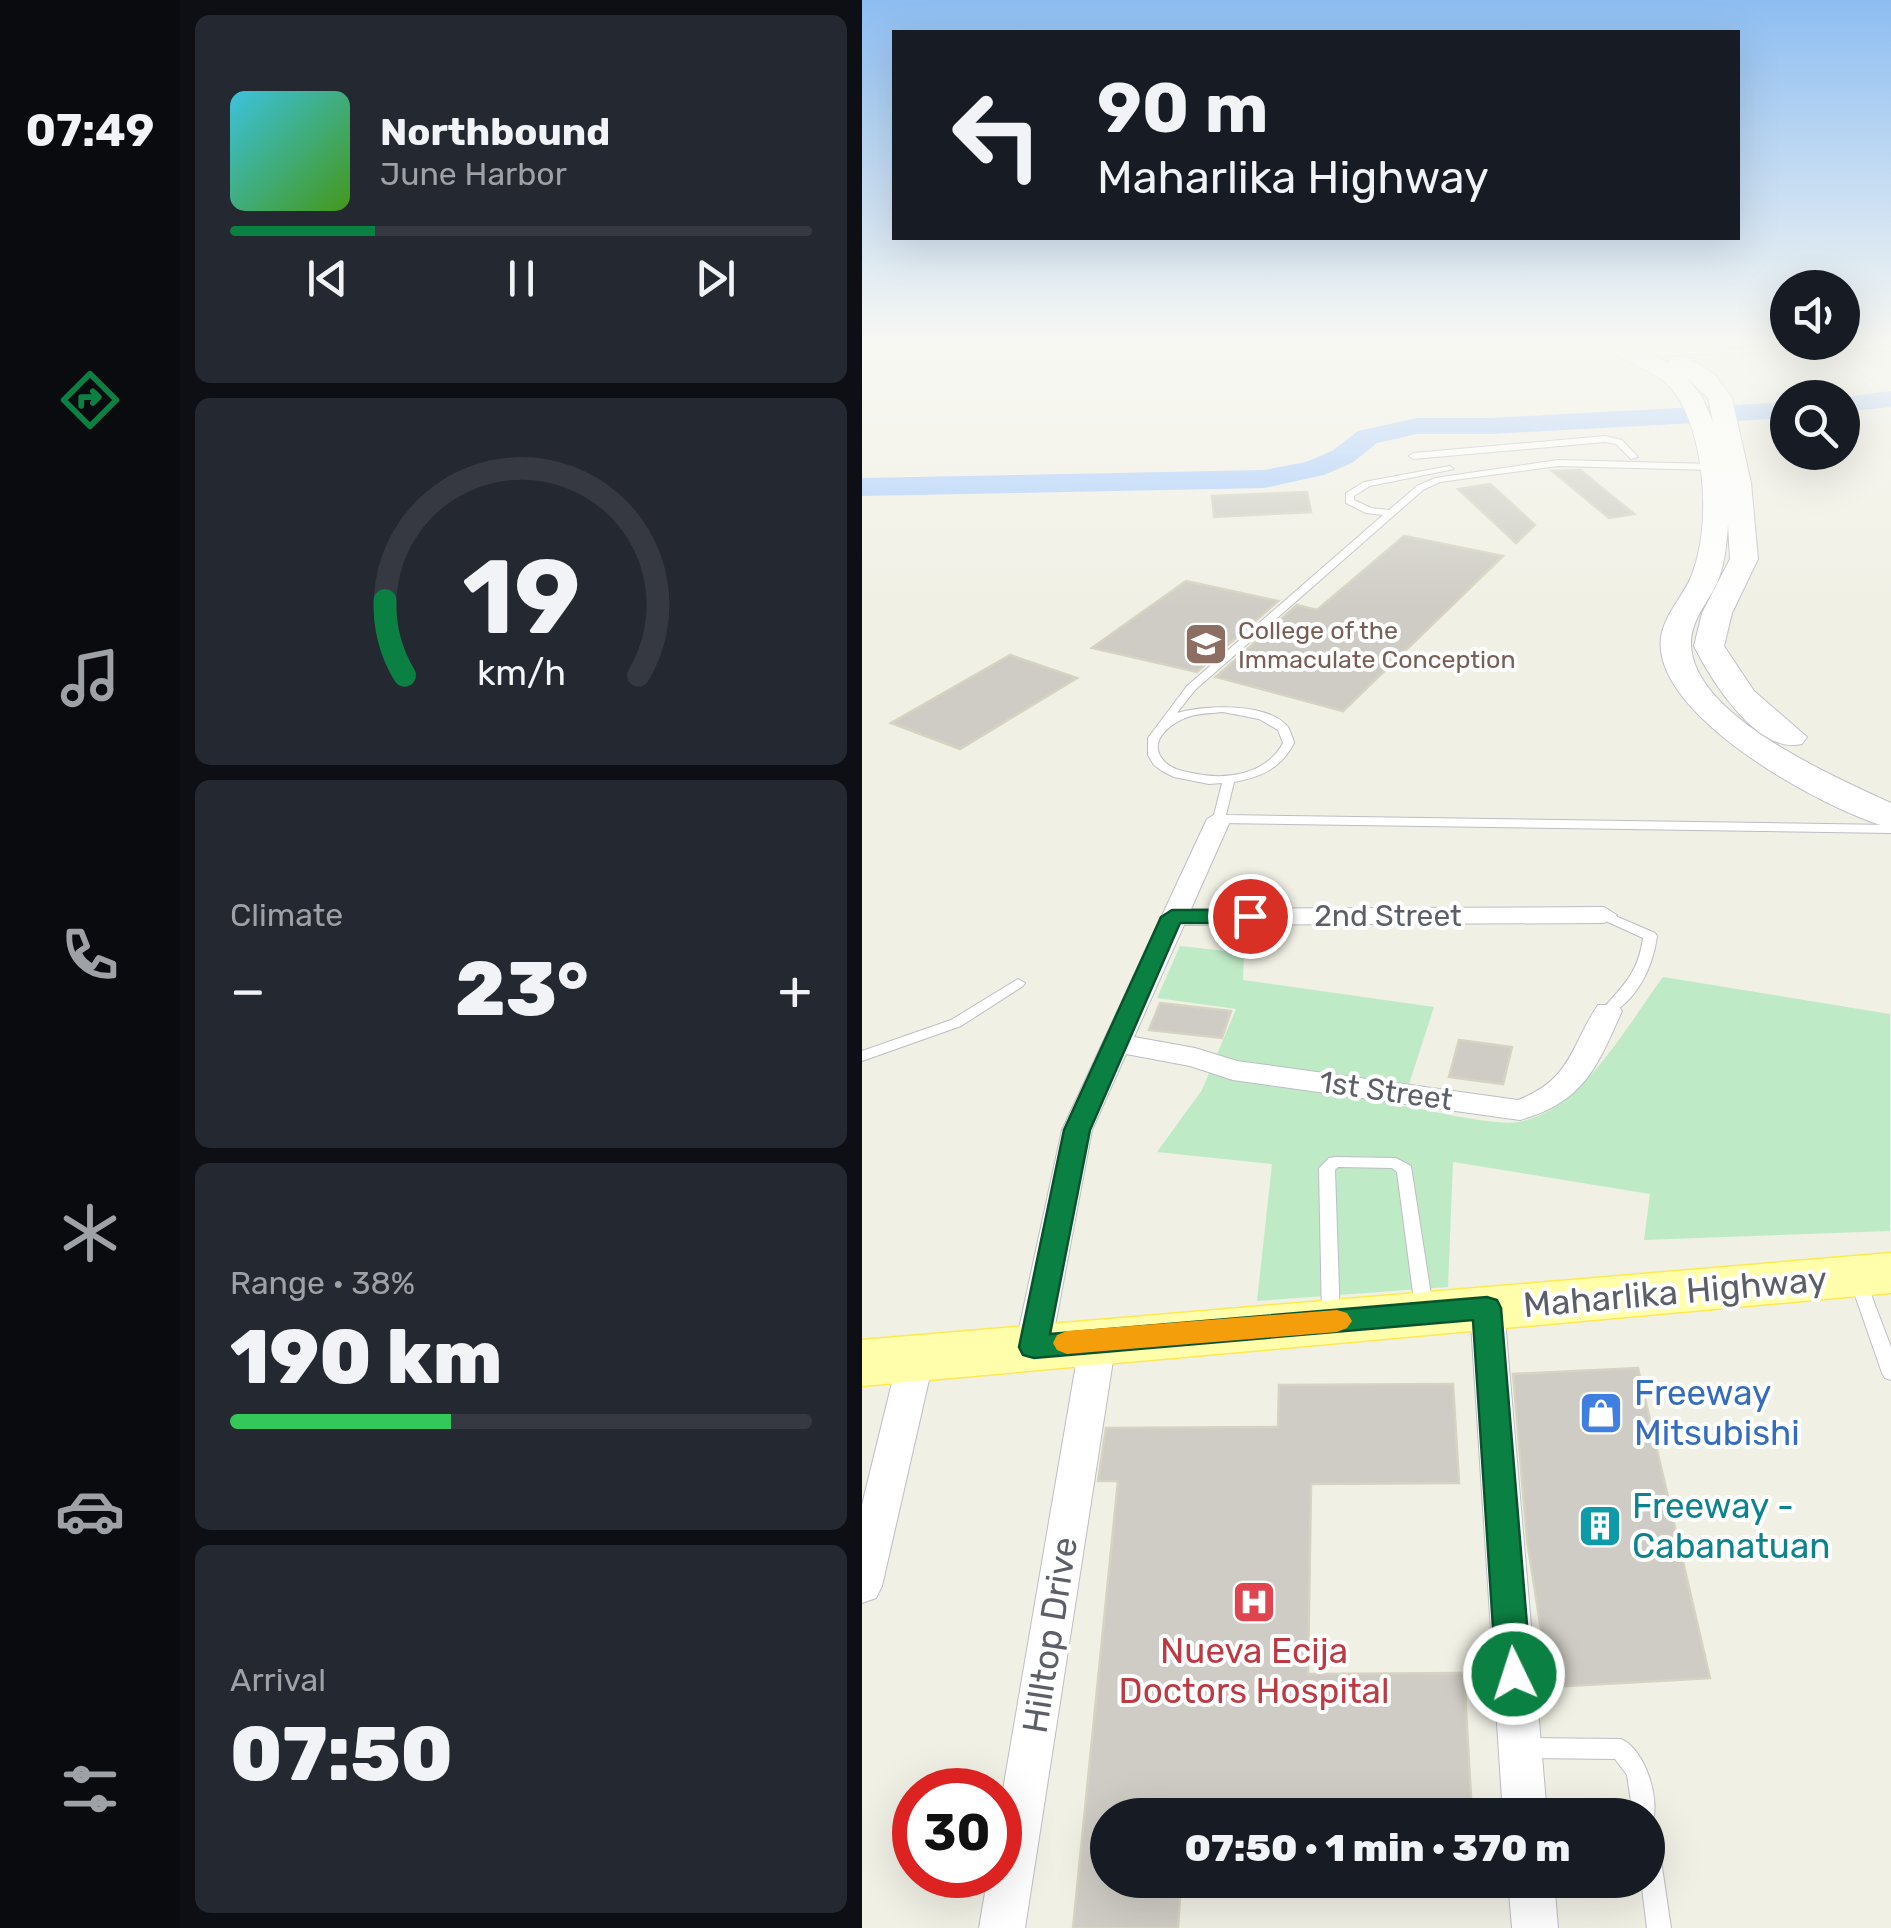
<!DOCTYPE html>
<meta charset="utf-8">
<style>
:root{--surface:#171b24;--page:#242831;--text:#f1f3f6;--muted:#9ea1a6;--line:#363941;--accent:#0b8043}
body{margin:0;font-family:Rubik,sans-serif;background:var(--page);color:var(--text);height:100vh;display:flex;flex-direction:column;font-size:38px;white-space:nowrap}
*{box-sizing:border-box;margin:0}
p{font-size:32px;color:var(--muted)}
.icon{flex:none;width:55px;height:55px;fill:none;stroke:currentColor;stroke-width:2;stroke-linecap:round;stroke-linejoin:round}
.map{position:relative;flex:1;overflow:hidden}
.details{display:flex;flex-direction:column;gap:15px;padding:15px;background:#0d0f14;width:682px}
.details>*{flex:none}
.banner{position:absolute;left:30px;top:30px;width:848px;height:210px;border-radius:0px;box-shadow:0 10px 40px #0002;background:#171b24;color:var(--text);overflow:hidden}
.buttons{position:absolute;left:908px;top:270px;display:grid;gap:20px}
.buttons a{display:grid;place-items:center;width:90px;height:90px;border-radius:50%;background:var(--surface);box-shadow:0 10px 40px #0002;font-size:50px}
.speed{position:absolute;left:30px;top:1768px;display:flex;gap:20px;font-size:50px;font-weight:700;text-align:center}
.speed>*{display:grid;place-content:center;width:130px;height:130px;border-radius:50%;background:var(--surface);box-shadow:0 10px 40px #0002;line-height:1}
.speed .limit{border:15px solid #d22;background:#fff;color:#111}
.pin{position:absolute;display:grid;place-items:center;width:85px;height:85px;color:#fff;margin:-42px;border:5px solid #fff;border-radius:50%;box-shadow:0 2px 10px #0007}
.me{position:absolute;width:110px;margin:-55px;rotate:356deg;stroke-linejoin:round;filter:drop-shadow(0 0 8px #0008)}
.turn{display:flex;align-items:center;gap:35px;height:210px;padding:0 40px;font-size:45px}
.turn .icon{width:130px;height:130px;stroke-width:2.5}
.turn b{display:block;font-size:70px;line-height:85px}
.big{font-size:75px;font-weight:800;line-height:1.1}
.details .tile{flex:1;display:flex;flex-direction:column;justify-content:center;gap:15px;min-width:0;padding:0 35px;border-radius:15px;background:var(--page)}
.details .dial{align-items:center;gap:0}
.dial svg{height:260px;overflow:visible;fill:none;stroke:var(--line);stroke-width:7;stroke-linecap:round;text-anchor:middle}
.dial text{fill:var(--text);stroke:none}
.song{display:flex;align-items:center;gap:30px}
.cover{width:120px;height:120px;border-radius:15px;background:linear-gradient(135deg,hsl(190 70% 55%),hsl(100 70% 35%))}
.played{height:10px;border-radius:5px;background:linear-gradient(90deg,var(--accent) 25%,var(--line) 25%)}
.keys{display:flex;justify-content:space-around;direction:ltr}
.heat{display:flex;justify-content:space-between;align-items:center;font-size:55px;direction:ltr}
.charge{height:15px;border-radius:8px;background:linear-gradient(90deg,#34c759 38%,var(--line) 0)}
.trip{position:absolute;left:228px;top:1798px;width:575px;height:100px;border-radius:50px;background:var(--surface);box-shadow:0 10px 40px #0002;font-weight:800;line-height:100px;text-align:center}
main{display:flex;flex:1;min-height:0}
.dock{display:flex;flex-direction:column;width:180px;justify-content:space-around;align-items:center;background:#090b0e;color:var(--muted)}
.dock .icon{width:70px;height:70px}
.dock .current{color:var(--accent)}
.dock b{font-size:45px;color:var(--text)}
.map>svg:first-child{display:block}
.green{fill:#bfeac6}
.lines{fill:none;stroke-linecap:round;stroke-linejoin:round}
.river{fill:#a6cbff;fill-rule:evenodd}
.building{fill:#ceccc4;stroke:#d6d3c2;stroke-width:2.5}
.service-casing{stroke:#bcbec5;stroke-width:2}
.minor-casing{stroke:#bcbec5;stroke-width:2}
.secondary-casing{stroke:#bfc1c9;stroke-width:2}
.primary-casing{stroke:#ffe94f;stroke-width:3}
.service{fill:#fff;fill-rule:evenodd}
.minor{fill:#fff;fill-rule:evenodd}
.secondary{fill:#fff;fill-rule:evenodd}
.primary{fill:#fffeab;fill-rule:evenodd}
.route{fill:#0b8043;stroke:#07532c;stroke-width:2.5}
.slow{fill:#f59e0b}
.labels{text-anchor:middle;stroke-width:8;stroke-linejoin:round;paint-order:stroke}
.far-education-label{font-size:25px;fill:#785e54;stroke:#fff;text-anchor:start}
.street-label{font-size:30px;fill:#5c5f67;stroke:#fff}
.near-street-label{font-size:35px;fill:#5c5f67;stroke:#fff}
.near-shop-label{font-size:35px;fill:#366cbe;stroke:#fff;text-anchor:start}
.near-culture-label{font-size:35px;fill:#0d838f;stroke:#fff;text-anchor:start}
.near-health-label{font-size:35px;fill:#be3a42;stroke:#fff}
</style>
<main>
<nav class="dock">
<b>07:49</b>
<svg class="icon current" aria-label="directions" viewBox="0 0 24 24"><path d="M12 3l9 9-9 9-9-9zM9 14v-3h6M13 9l2 2-2 2"/></svg>
<svg class="icon" aria-label="music" viewBox="0 0 24 24"><path d="M9 18V5l10-2v13"/><circle cx="6" cy="18" r="3"/><circle cx="16" cy="16" r="3"/></svg>
<svg class="icon" aria-label="phone" viewBox="0 0 24 24"><path d="M5 4h4l2 5-3 2q2 4 5 5l2-3 5 2v4C11 20 4 13 5 4z"/></svg>
<svg class="icon" aria-label="climate" viewBox="0 0 24 24"><path d="M12 3v18M4 7l16 10M4 17L20 7"/></svg>
<svg class="icon" aria-label="car" viewBox="0 0 24 24"><path d="M5 17H2v-5l4-1 3-4h7l3 4 3 1v5h-3M9 17h6M6 11h13"/><circle cx="7" cy="17" r="2"/><circle cx="17" cy="17" r="2"/></svg>
<svg class="icon" aria-label="filters" viewBox="0 0 24 24"><path d="M4 7h16M4 17h16"/><circle cx="9" cy="7" r="2"/><circle cx="15" cy="17" r="2"/></svg>
</nav>
<section class="details">
<div class="tile">
<div class="song"><i class="cover"></i><div><b>Northbound</b><p>June Harbor</p></div></div>
<div class="played"></div>
<div class="keys"><svg class="icon" aria-label="previous" viewBox="0 0 24 24"><path d="M18 5L8 12l10 7zM5 5v14"/></svg><svg class="icon" aria-label="pause" viewBox="0 0 24 24"><path d="M8 5v14M16 5v14"/></svg><svg class="icon" aria-label="next" viewBox="0 0 24 24"><path d="M6 5l10 7-10 7zM19 5v14"/></svg></div>
</div>
<div class="tile dial"><svg viewBox="0 0 100 80">
<path d="M14 69A42 42 0 1 1 86 69"/>
<path d="M14 69A42 42 0 0 1 8 46" stroke="#0b8043"/>
<text x="50" y="56" font-size="32" font-weight="700">19</text>
<text x="50" y="72" font-size="11">km/h</text>
</svg></div>
<div class="tile"><p>Climate</p>
<div class="heat"><a>−</a><b class="big">23°</b><a>+</a></div>
</div>
<div class="tile"><p>Range · 38%</p><b class="big">190 km</b><div class="charge"></div></div>
<div class="tile"><p>Arrival</p><b class="big">07:50</b></div>
</section>
<div class="map">
<svg width="1029" height="1928" viewBox="0 0 1029 1928">
<rect width="100%" height="100%" fill="#f0f0e5"/>
<path class="green" d="M318 946 382 953 381 980 572 1007 540 1106C567 1110 631 1126 656 1122 718 1112 766 1024 801 977L1028 1014V1231L782 1240 788 1194 591 1162 586 1287 395 1301 410 1164 295 1152 340 1090 374 1009 295 998Z"/>
<g class="lines">
<g class="river">
<path d="M1029 391V407L980 412V398H974Z"/>
<path d="M925 402V418L629 434H555L515 443 490 463 462 475 402 488 0 496V478L402 470 444 462 470 451 496 431 555 418H629Z"/>
</g>
</g>
<g class="building">
<path d="M718 470 772 514 747 518 690 471Z"/>
<path d="M628 484 673 525 654 543 596 489Z"/>
<path d="M445 492 449 512 352 517 350 496Z"/>
<path d="M542 536 641 556 481 711 354 677 435 605 455 610Z"/>
<path d="M324 581 416 601 335 672 230 648Z"/>
<path d="M148 655 215 678 98 749 29 723Z"/>
<path d="M298 1003 369 1011 360 1038 287 1030Z"/>
<path d="M597 1040 650 1047 641 1084 587 1077Z"/>
<path d="M776 1368 848 1678 688 1687 665 1540 651 1374Z"/>
<path d="M591 1384 597 1483 449 1484 446 1674 602 1673 610 1815H401V1807L323 1809 322 1815H245V1880H319L316 1928H211L256 1481H236L244 1428 416 1427 417 1385Z"/>
</g>
<g class="lines">
<g class="service-casing">
<g id="service">
<path d="M1005 344 1029 347V351L1005 348 770 356 766 354 770 352Z"/>
<path d="M743 436 760 440 776 457 769 459 754 444 743 442 551 459 547 456 551 453Z"/>
<path d="M696 460 849 464 853 467 849 470 696 466 578 482 561 490 333 690 315 713C342 705 406 702 426 727 427 728 432 741 432 743 419 768 400 777 372 782L364 815 1029 825V833L357 823 351 819 360 783 347 784 312 777 300 771 292 765 286 755V738L325 686 521 515 504 513 484 503V493L502 482 588 466 592 469 508 486 492 496V500L509 508 527 510 555 486 573 478ZM361 712 397 719 416 730 421 743C404 775 363 781 330 773 320 771 309 769 302 761 283 740 312 721 329 716 340 713 351 713 361 712Z"/>
<path d="M742 911 793 933 795 936C791 967 775 1001 746 1015L739 1011C761 985 776 974 781 938L737 918 735 915Z"/>
<path d="M156 979 163 983 161 986 99 1026 0 1061V1051L89 1020Z"/>
<path d="M473 1157 534 1158 549 1166 571 1308 568 1313 562 1314 556 1313 553 1308 535 1172 530 1168 476 1167 473 1170 478 1319 475 1324 469 1326 463 1324 460 1319 457 1168 467 1158Z"/>
<path d="M996 1275 1002 1277 1004 1281 1029 1347V1380L1023 1378 1020 1373 988 1281 990 1277Z"/>
<path d="M663 1738 759 1739C783 1749 799 1800 790 1823L785 1825V1815H771L765 1775 753 1759 663 1758 655 1755 652 1748 655 1741Z"/>
<path d="M785 1829 793 1832 796 1840 809 1928H785L779 1880H785Z"/>
</g>
</g>
<g class="minor-casing">
<g id="minor">
<path d="M357 812 369 819 329 909 742 907 755 915 742 923 322 925 272 1037 333 1048 375 1061 656 1100C710 1079 708 1047 736 1005H756L760 1011C735 1067 722 1102 658 1120L371 1080 328 1066 264 1054 230 1130 189 1347 183 1357 171 1361 159 1357 153 1347 200 1130 345 819Z"/>
<path d="M625 1295 637 1299 642 1308 685 1815H641L608 1308 613 1299Z"/>
<path d="M236 1328 248 1331 254 1341 163 1928H117L126 1875H138V1807L218 1341 224 1331Z"/>
<path d="M54 1344 67 1348 72 1358 20 1586 14 1598 0 1603V1505L36 1358 41 1348Z"/>
<path d="M646 1880H692L696 1928H650Z"/>
</g>
</g>
<g class="secondary-casing">
<path id="secondary" d="M738 341H765L806 363 809 357H825L853 375 870 398 889 483 896 559 870 613 862 646 892 691 945 737 940 744C895 755 849 680 832 646L840 613 868 559 866 525C865 542 863 561 857 578 849 599 831 616 829 640 825 714 973 777 1029 803V828C966 812 789 716 799 638 802 615 820 598 829 577 849 527 844 446 817 399 799 367 760 366 738 341ZM824 377 846 398 851 422 840 397Z"/>
</g>
<g class="primary-casing">
<path id="primary" d="M1029 1253V1293L0 1386V1340Z"/>
</g>
<use href="#service" class="service"/>
<use href="#minor" class="minor"/>
<use href="#secondary" class="secondary"/>
<use href="#primary" class="primary"/>
</g>
<linearGradient id="sky" x2="0" y2="1"><stop stop-color="#8dbdf1"/><stop offset="0.56" stop-color="#f8f8f3"/><stop offset="1" stop-color="#f8f8f3" stop-opacity="0"/></linearGradient>
<rect width="1029" height="611" fill="url(#sky)"/>
<path class="route" d="M310 910H388L399 916 388 923H318L228 1130 188 1334 625 1297 635 1300 639 1308 669 1674 664 1686 652 1690 639 1686 634 1674 611 1320 172 1358 161 1355 157 1347 202 1130 299 917Z"/>
<path class="slow" d="M475 1310 485 1313 490 1321 485 1328 475 1332 205 1354 195 1350 191 1343 195 1335 205 1331Z"/>
<defs>
<g id="university-square" transform="scale(2.25)"><rect x="-9" y="-9" width="18" height="18" rx="4" fill="#8d6e63" stroke="#fff"/><path d="M0-5L7-2L0 1L-7-2ZM-4 1L0 2.5L4 1V4Q0 6-4 4Z" fill="#fff"/></g>
<g id="shop-square" transform="scale(2.25)"><rect x="-9" y="-9" width="18" height="18" rx="4" fill="#3f7fe0" stroke="#fff"/><path d="M-5-2.5h2.3a2.7 3.5 0 0 1 5.4 0H5L5.5 6h-11ZM-1.5-2.5h3a1.5 2.3 0 0 0-3 0Z" fill="#fff"/></g>
<g id="building-square" transform="scale(2.25)"><rect x="-9" y="-9" width="18" height="18" rx="4" fill="#0f9aa8" stroke="#fff"/><path d="M-4-6H4V6H1V3H-1V6H-4ZM-2.5-4.3h1.7v1.8h-1.7ZM.8-4.3h1.7v1.8H.8ZM-2.5-1h1.7V.8h-1.7ZM.8-1h1.7V.8H.8Z" fill="#fff"/></g>
<g id="hospital-square" transform="scale(2.25)"><rect x="-9" y="-9" width="18" height="18" rx="4" fill="#e0444e" stroke="#fff"/><path d="M-5-5h3v3.5h4V-5h3V5h-3V1.5h-4V5h-3Z" fill="#fff"/></g>
</defs>
<g fill-rule="evenodd">
<use href="#university-square" x="344" y="644"/>
<use href="#shop-square" x="739" y="1413"/>
<use href="#building-square" x="738" y="1526"/>
<use href="#hospital-square" x="392" y="1602"/>
</g>
<g class="labels">
<g class="far-education-label">
<text x="376" y="639">College of the<tspan x="376" dy="29">Immaculate Conception</tspan></text>
</g>
<g class="street-label">
<text x="526" y="926">2nd Street</text>
<text transform="translate(524 1091) rotate(8)" y="10">1st Street</text>
</g>
<g class="near-street-label">
<text transform="translate(813 1292) rotate(-5)" y="12">Maharlika Highway</text>
<text transform="translate(188 1635) rotate(-81)" y="12">Hilltop Drive</text>
</g>
<g class="near-shop-label">
<text x="772" y="1405">Freeway<tspan x="772" dy="40">Mitsubishi</tspan></text>
</g>
<g class="near-culture-label">
<text x="770" y="1518">Freeway -<tspan x="770" dy="40">Cabanatuan</tspan></text>
</g>
<g class="near-health-label">
<text x="392" y="1663">Nueva Ecija<tspan x="392" dy="40">Doctors Hospital</tspan></text>
</g>
</g>
</svg>
<div class="buttons">
<a><svg class="icon" aria-label="sound" viewBox="0 0 24 24"><path d="M4 9h4l5-4v14l-5-4H4zM17 9q2 3 0 6"/></svg></a>
<a><svg class="icon" aria-label="search" viewBox="0 0 24 24"><circle cx="10" cy="10" r="6"/><path d="M15 15l6 6"/></svg></a>
</div>
<div class="speed"><div class="limit">30</div></div>
<div class="pin" style="left:388px;top:916px;background:#d93025"><svg class="icon" aria-label="arrive" viewBox="0 0 24 24"><path d="M6 21V4h12l-3 4 3 4H6"/></svg></div>
<svg class="me" style="left:652px;top:1674px" viewBox="-20 -20 40 40"><circle r="17" fill="#0b8043" stroke="#fff" stroke-width="3"/><path d="M0-11L8 9 0 5-8 9z" fill="#fff"/></svg>
<div class="trip">07:50 · 1 min · 370 m</div>
<div class="banner">
<div class="turn"><svg class="icon" aria-label="left" viewBox="0 0 24 24"><path d="M17 20v-9H6M10 6l-5 5 5 5"/></svg><div><b>90 m</b>Maharlika Highway</div></div>
</div>
</div>
</main>
